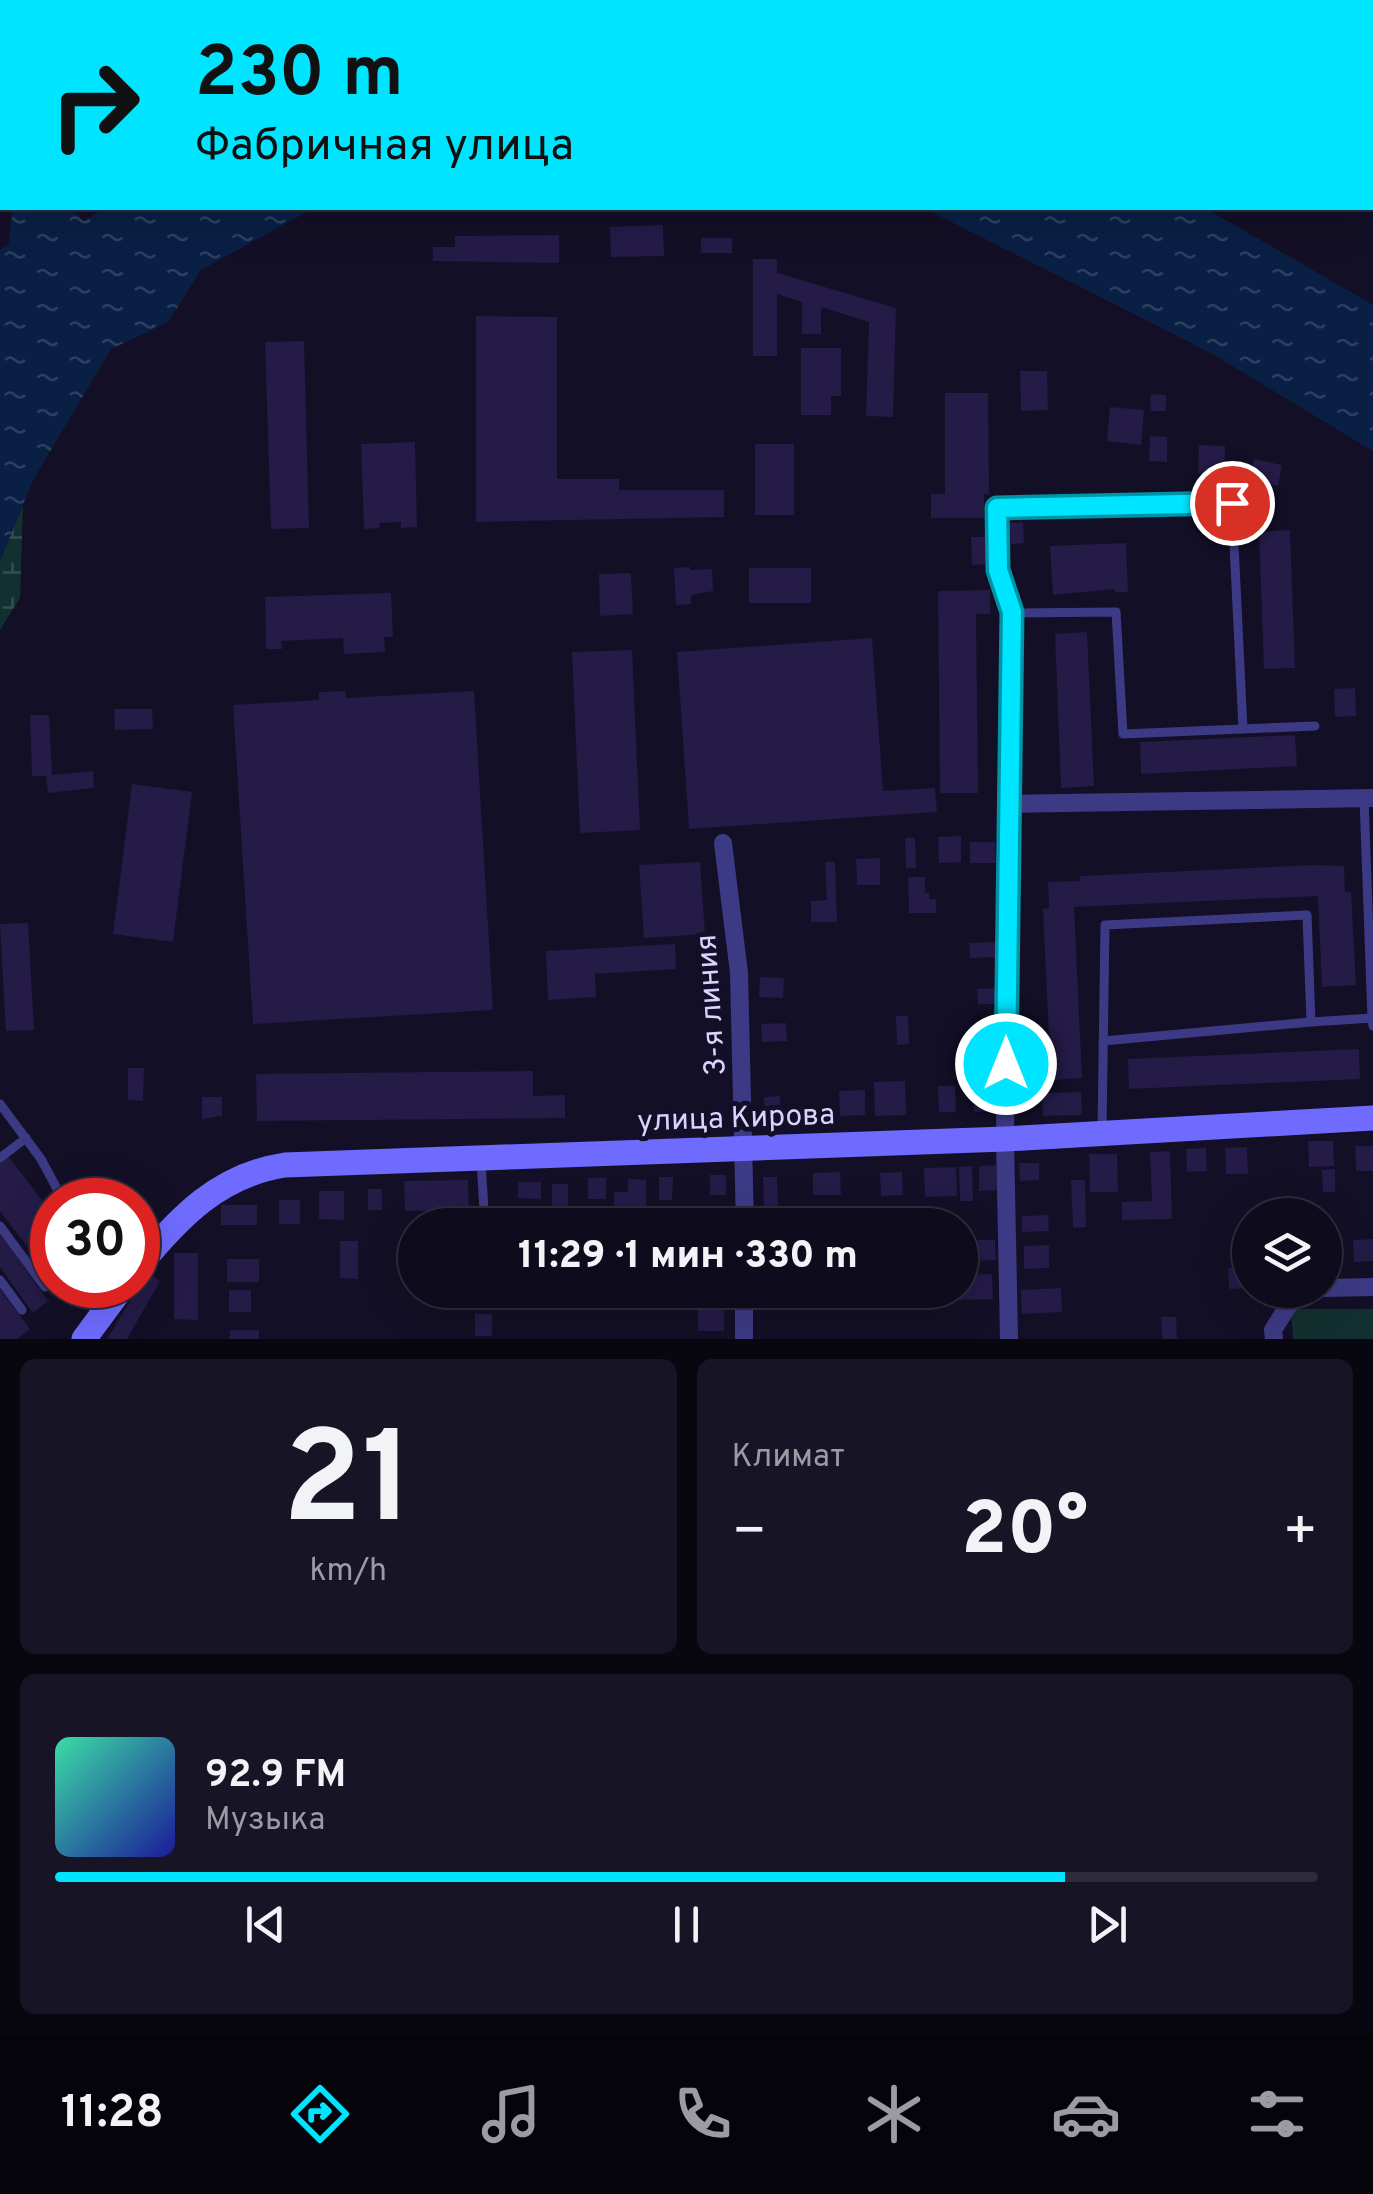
<!DOCTYPE html>
<html lang="ru">
<meta charset="utf-8">
<style>
:root{--surface:#0e0b1c;--page:#171425;--text:#f1f3f6;--muted:#9b9ba3;--line:#2e2b3b;--accent:#00e5ff}
body{margin:0;font-family:Overpass,sans-serif;background:var(--page);color:var(--text);height:100vh;display:flex;flex-direction:column;font-size:38px;white-space:nowrap}
*{box-sizing:border-box;margin:0}
p{font-size:32px;color:var(--muted)}
.icon{flex:none;width:55px;height:55px;fill:none;stroke:currentColor;stroke-width:2;stroke-linecap:round;stroke-linejoin:round}
.map{position:relative;height:1339px;overflow:hidden}
.sheet{display:flex;flex-direction:column;gap:20px;padding:20px;background:#08060f;flex:1}
.sheet>*{flex:none}
.guide{position:absolute;left:0px;top:0px;width:1375px;height:210px;box-shadow:0 10px 40px #0002,0 0 0 2px var(--line);background:#00e5ff;color:#111;overflow:hidden}
.controls{position:absolute;left:1232px;top:1198px;display:grid;gap:20px}
.controls a{display:grid;place-items:center;width:110px;height:110px;border-radius:50%;background:var(--surface);box-shadow:0 10px 40px #0002,0 0 0 2px var(--line);font-size:50px}
.speed{position:absolute;left:30px;top:1178px;display:flex;gap:20px;font-size:50px;font-weight:700;text-align:center}
.speed>*{display:grid;place-content:center;width:130px;height:130px;border-radius:50%;background:var(--surface);box-shadow:0 10px 40px #0002,0 0 0 2px var(--line);line-height:1}
.speed .limit{border:15px solid #d22;background:#fff;color:#111}
.pin{position:absolute;display:grid;place-items:center;width:85px;height:85px;color:#fff;margin:-42px;border:5px solid #fff;border-radius:50%;box-shadow:0 2px 10px #0007}
.me{position:absolute;width:110px;margin:-55px;rotate:0deg;stroke-linejoin:round;filter:drop-shadow(0 0 8px #0008)}
.turn{display:flex;align-items:center;gap:35px;height:210px;padding:0 30px;font-size:45px}
.turn .icon{width:130px;height:130px;stroke-width:2.5}
.turn b{display:block;font-size:70px;line-height:85px}
.big{font-size:75px;font-weight:800;line-height:1.1}
.sheet .card{flex:1;display:flex;flex-direction:column;justify-content:center;gap:15px;min-width:0;padding:0 35px;border-radius:15px;background:var(--page)}
.sheet .dial{align-items:center;gap:0}
.dial b{font-size:130px;line-height:1}
.song{display:flex;align-items:center;gap:30px}
.cover{width:120px;height:120px;border-radius:15px;background:linear-gradient(135deg,hsl(160 70% 55%),hsl(240 70% 35%))}
.played{height:10px;border-radius:5px;background:linear-gradient(90deg,var(--accent) 80%,var(--line) 80%)}
.keys{display:flex;justify-content:space-around;direction:ltr}
.heat{display:flex;justify-content:space-between;align-items:center;font-size:55px;direction:ltr}
.sheet .tiles{flex:1;display:grid;gap:20px;grid-template-columns:1fr 1fr}
.card:last-child{grid-column:span 2}
.trip{position:absolute;left:398px;top:1208px;width:580px;height:100px;border-radius:50px;background:var(--surface);box-shadow:0 10px 40px #0002,0 0 0 2px var(--line);font-weight:800;line-height:100px;text-align:center}
.dock{display:flex;height:160px;justify-content:space-around;align-items:center;background:#06040b;color:var(--muted)}
.dock .icon{width:70px;height:70px}
.dock .on{color:var(--accent)}
.dock b{font-size:45px;color:var(--text)}
.map>svg:first-child{display:block}
.green{fill:#12302f}
.wetland{fill:url(#wetland-marsh)}
.water{fill:url(#water-ripples)}
.building{fill:#241b47}
.lines{fill:none;stroke-linecap:round;stroke-linejoin:round}
.lane{stroke:#3d3a85;stroke-width:9}
.street{stroke:#3d3a85;stroke-width:18}
.secondary{stroke:#6f6bff;stroke-width:25}
.route-casing{stroke:#0095a6;stroke-width:25}
.route{stroke:#00e5ff;stroke-width:18}
.labels{text-anchor:middle;stroke-width:10;stroke-linejoin:round;paint-order:stroke}
.street-label{font-size:30px;fill:#d9d4ff;stroke:#130f26}
</style>
<div class="map">
<svg width="1373" height="1339" viewBox="0 0 1373 1339">
<defs>
<pattern id="wetland-marsh" width="20" height="14" patternUnits="userSpaceOnUse" patternTransform="scale(2.5)"><rect width="20" height="14" fill="#12302f"/><path d="M1 5h8M5 5V1M11 12h8M15 12V8" fill="none" stroke="#344d4e"/></pattern>
<pattern id="water-ripples" width="26" height="14" patternUnits="userSpaceOnUse" patternTransform="scale(2.5)"><rect width="26" height="14" fill="#0a1f44"/><path d="M2 4q2-2 4 0t4 0M15 11q2-2 4 0t4 0" fill="none" stroke="#2d3f60"/></pattern>
</defs>
<rect width="100%" height="100%" fill="#130f26"/>
<path class="green" d="M1291 1309H1373V1339H1293Z"/>
<path class="wetland" d="M23 505 20 598 0 630V561Z"/>
<g class="water">
<path d="M6 208H72L83 221 106 208H314L201 270 168 322 111 349 33 480 0 561V250L9 243 12 214Z"/>
<path d="M924 208H1205L1373 305V451L1211 353Z"/>
</g>
<g class="building">
<path d="M663 225 664 256 611 257 610 227Z"/>
<path d="M559 235V263L433 261V247H455V236Z"/>
<rect x="701" y="238" width="31" height="15"/>
<path d="M753 259H777V273L896 308 893 417 866 416 869 322 821 307V334H802V302L777 294V356H753Z"/>
<path d="M476 316 557 317V479H619V490H724V517L476 522Z"/>
<path d="M304 341 309 528 271 529 265 342Z"/>
<path d="M801 348H841V396H831V415H801Z"/>
<path d="M1020 371H1047L1048 410 1021 411Z"/>
<path d="M945 393H988L989 494H984V518H931V494H945Z"/>
<path d="M1151 394 1166 395V411H1150Z"/>
<path d="M1110 407 1144 410 1141 445 1107 441Z"/>
<path d="M1150 436 1167 437V462L1149 461Z"/>
<path d="M415 442 417 527 401 528V522L379 523 380 528 364 529 361 444Z"/>
<rect x="755" y="444" width="39" height="71"/>
<path d="M1199 445 1225 446 1224 474 1198 473Z"/>
<path d="M1254 459 1282 465 1278 486 1265 483 1262 496 1246 493Z"/>
<path d="M1023 522 1024 543 1008 544 1007 523Z"/>
<path d="M1290 530 1295 668 1264 669 1259 532Z"/>
<path d="M971 537H988L989 564 972 565Z"/>
<path d="M1126 543 1128 592H1115L1114 589 1053 595 1050 546Z"/>
<path d="M690 567V570L712 569 713 591 691 595V604L676 605 674 568Z"/>
<rect x="749" y="568" width="62" height="35"/>
<path d="M631 573 633 614 600 616 599 574Z"/>
<path d="M990 590V614H976L978 793H940L938 591Z"/>
<path d="M391 593 393 637H384L385 652 344 654 343 638 281 641 282 649H266L265 597Z"/>
<path d="M1087 632 1094 786 1061 788 1055 634Z"/>
<path d="M872 638 883 791 935 788 937 812 689 829 677 652Z"/>
<path d="M632 650 640 830 580 833 572 652Z"/>
<path d="M1355 688 1356 716 1335 717 1334 689Z"/>
<path d="M345 691 346 698 474 691 493 1010 253 1024 233 705 319 700V692Z"/>
<path d="M114 709H152L153 729 115 730Z"/>
<path d="M30 715H49L52 775 93 771 94 788 48 793 46 776H32Z"/>
<path d="M1295 735 1297 766 1141 774 1140 742Z"/>
<path d="M132 784 192 792 173 942 113 934Z"/>
<path d="M961 836V862L939 863 938 837Z"/>
<path d="M905 838H915L916 868H906Z"/>
<path d="M970 842H995L996 863H970Z"/>
<path d="M880 858V885H857L856 859Z"/>
<path d="M700 862 705 934 644 938 639 865Z"/>
<path d="M825 862H835L837 922H811V901L827 900Z"/>
<path d="M1313 865 1344 866 1345 892H1351L1356 985 1322 987 1318 896 1074 907 1082 1078 1051 1080 1043 909 1049 908 1048 882 1080 881V876Z"/>
<path d="M908 877H925V893H929V899H936V913H909Z"/>
<path d="M28 923 34 1030 6 1031 0 924Z"/>
<path d="M995 942V957L970 958 969 943Z"/>
<path d="M675 944 676 969 595 974 596 997 548 1000 546 951Z"/>
<path d="M760 977 784 978 783 998 759 997Z"/>
<path d="M996 988V1004H978L977 989Z"/>
<path d="M896 1016H908L909 1044 897 1045Z"/>
<path d="M786 1023 787 1041 762 1042 761 1024Z"/>
<path d="M1359 1049 1360 1079 1129 1089 1128 1059Z"/>
<path d="M128 1068H144L143 1101 128 1100Z"/>
<path d="M533 1071V1096L565 1095V1118L257 1121 256 1074Z"/>
<path d="M995 1078 996 1111 974 1112 973 1079Z"/>
<path d="M905 1081 906 1115 875 1116 874 1082Z"/>
<path d="M938 1086H955L956 1112H939Z"/>
<path d="M865 1090V1115L840 1116 839 1091Z"/>
<path d="M1081 1092 1082 1115 1043 1116 1042 1093Z"/>
<path d="M780 1096 781 1122H765L764 1097Z"/>
<path d="M202 1097H222V1116L202 1119Z"/>
<path d="M1308 1141H1333L1334 1166 1309 1167Z"/>
<path d="M1355 1146H1373V1171H1356Z"/>
<path d="M1247 1147 1248 1174H1226L1225 1148Z"/>
<path d="M1206 1148 1207 1171 1187 1172 1186 1149Z"/>
<path d="M1170 1151 1172 1219 1122 1220V1202L1152 1201 1150 1152Z"/>
<path d="M1089 1154H1117L1118 1192H1090Z"/>
<path d="M8 1156 52 1213V1279L0 1211V1162Z"/>
<path d="M1019 1163H1039V1180L1020 1181Z"/>
<path d="M996 1165 997 1190 979 1191V1166Z"/>
<path d="M972 1166 973 1201H960L959 1167Z"/>
<path d="M956 1167 957 1196 925 1197 924 1168Z"/>
<path d="M1335 1169V1192H1323L1322 1170Z"/>
<path d="M840 1172 841 1195H813V1173Z"/>
<path d="M902 1172 903 1195 881 1196 880 1173Z"/>
<rect x="710" y="1175" width="16" height="20"/>
<path d="M659 1177H673L672 1200H659Z"/>
<path d="M763 1177H777L778 1207 764 1208Z"/>
<rect x="588" y="1178" width="18" height="21"/>
<path d="M628 1179 646 1180V1207H614V1192H628Z"/>
<path d="M468 1180 469 1210 405 1211 404 1181Z"/>
<path d="M1071 1180H1085L1086 1227 1073 1228Z"/>
<path d="M518 1182H541V1199L518 1198Z"/>
<rect x="552" y="1184" width="16" height="36"/>
<rect x="368" y="1189" width="14" height="21"/>
<path d="M319 1191H344V1220L319 1219Z"/>
<rect x="279" y="1200" width="21" height="24"/>
<rect x="221" y="1205" width="36" height="20"/>
<path d="M1048 1215 1049 1231 1022 1232V1216Z"/>
<path d="M0 1233 48 1301 33 1313 0 1267Z"/>
<path d="M1336 1234 1337 1264H1325V1235Z"/>
<path d="M1373 1239V1261L1354 1262 1353 1240Z"/>
<path d="M973 1240H995L996 1260 974 1261Z"/>
<path d="M340 1241H358V1279L340 1278Z"/>
<path d="M1049 1245V1268L1024 1269V1246Z"/>
<path d="M174 1253H198V1320L174 1319Z"/>
<rect x="227" y="1259" width="32" height="23"/>
<path d="M1228 1268H1250V1288L1229 1289Z"/>
<path d="M147 1273 160 1281 127 1339H107Z"/>
<path d="M992 1274 993 1299 960 1300V1275Z"/>
<path d="M1061 1288 1062 1312 1022 1314 1021 1290Z"/>
<path d="M0 1289 30 1329 17 1339H0Z"/>
<rect x="229" y="1290" width="22" height="22"/>
<rect x="698" y="1303" width="26" height="28"/>
<rect x="475" y="1314" width="17" height="22"/>
<path d="M1161 1317H1176L1177 1339H1162Z"/>
<rect x="230" y="1330" width="29" height="9"/>
</g>
<g class="lines">
<g class="lane">
<path d="M997 508 1232 503 1243 729"/>
<path d="M1011 613 1116 612 1123 734 1315 726"/>
<path d="M1364 798 1372 1018"/>
<path d="M1103 1041 1311 1022"/>
<path d="M0 1104 41 1159 63 1200"/>
<path d="M1102 1130 1105 925 1307 915 1311 1022 1372 1018 1373 1026"/>
<path d="M0 1158 26 1138"/>
<path d="M481 1161 484 1210"/>
<path d="M0 1226 45 1287"/>
<path d="M0 1280 22 1310"/>
</g>
<g class="street">
<path d="M997 508 999 571 1011 613 1005 1139 1009 1339"/>
<path d="M1008 804 1373 798"/>
<path d="M723 843 739 973 745 1225"/>
<path d="M1325 1288 1373 1287"/>
<path d="M744 1339V1290"/>
<path d="M1274 1339 1273 1330 1295 1295 1317 1290"/>
</g>
<g class="secondary">
<path d="M138 1267C179 1217 219 1175 285 1165L1005 1139 1373 1118"/>
<path d="M84 1339 124 1285"/>
</g>
</g>
<g class="lines">
<g class="route-casing">
<path id="route" d="M1006 1064 1012 612 998 570 997 508 1232 503"/>
</g>
<use href="#route" class="route"/>
</g>
<g class="labels">
<g class="street-label">
<text transform="translate(710 1005) rotate(-94)" y="10">3-я линия</text>
<text transform="translate(736 1117) rotate(-2)" y="10">улица Кирова</text>
</g>
</g>
</svg>
<div class="controls">
<a><svg class="icon" aria-label="layers" viewBox="0 0 24 24"><path d="M12 4l9 5-9 5-9-5zM3 14l9 5 9-5"/></svg></a>
</div>
<div class="speed"><div class="limit">30</div></div>
<div class="pin" style="left:1232px;top:503px;background:#d93025"><svg class="icon" aria-label="arrive" viewBox="0 0 24 24"><path d="M6 21V4h12l-3 4 3 4H6"/></svg></div>
<svg class="me" style="left:1006px;top:1064px" viewBox="-20 -20 40 40"><circle r="17" fill="#00e5ff" stroke="#fff" stroke-width="3"/><path d="M0-11L8 9 0 5-8 9z" fill="#fff"/></svg>
<div class="trip">11:29 · 1 мин · 330 m</div>
<div class="guide">
<div class="turn"><svg class="icon" aria-label="right" viewBox="0 0 24 24"><path d="M7 20v-9h11M14 6l5 5-5 5"/></svg><div><b>230 m</b>Фабричная улица</div></div>
</div>
</div>
<section class="sheet">
<div class="tiles">
<div class="card dial"><b>21</b><p>km/h</p></div>
<div class="card"><p>Климат</p>
<div class="heat"><a>−</a><b class="big">20°</b><a>+</a></div>
</div>
<div class="card">
<div class="song"><i class="cover"></i><div><b>92.9 FM</b><p>Музыка</p></div></div>
<div class="played"></div>
<div class="keys"><svg class="icon" aria-label="previous" viewBox="0 0 24 24"><path d="M18 5L8 12l10 7zM5 5v14"/></svg><svg class="icon" aria-label="pause" viewBox="0 0 24 24"><path d="M8 5v14M16 5v14"/></svg><svg class="icon" aria-label="next" viewBox="0 0 24 24"><path d="M6 5l10 7-10 7zM19 5v14"/></svg></div>
</div>
</div>
</section>
<nav class="dock">
<b>11:28</b>
<svg class="icon on" aria-label="directions" viewBox="0 0 24 24"><path d="M12 3l9 9-9 9-9-9zM9 14v-3h6M13 9l2 2-2 2"/></svg>
<svg class="icon" aria-label="music" viewBox="0 0 24 24"><path d="M9 18V5l10-2v13"/><circle cx="6" cy="18" r="3"/><circle cx="16" cy="16" r="3"/></svg>
<svg class="icon" aria-label="phone" viewBox="0 0 24 24"><path d="M5 4h4l2 5-3 2q2 4 5 5l2-3 5 2v4C11 20 4 13 5 4z"/></svg>
<svg class="icon" aria-label="climate" viewBox="0 0 24 24"><path d="M12 3v18M4 7l16 10M4 17L20 7"/></svg>
<svg class="icon" aria-label="car" viewBox="0 0 24 24"><path d="M5 17H2v-5l4-1 3-4h7l3 4 3 1v5h-3M9 17h6M6 11h13"/><circle cx="7" cy="17" r="2"/><circle cx="17" cy="17" r="2"/></svg>
<svg class="icon" aria-label="filters" viewBox="0 0 24 24"><path d="M4 7h16M4 17h16"/><circle cx="9" cy="7" r="2"/><circle cx="15" cy="17" r="2"/></svg>
</nav>
